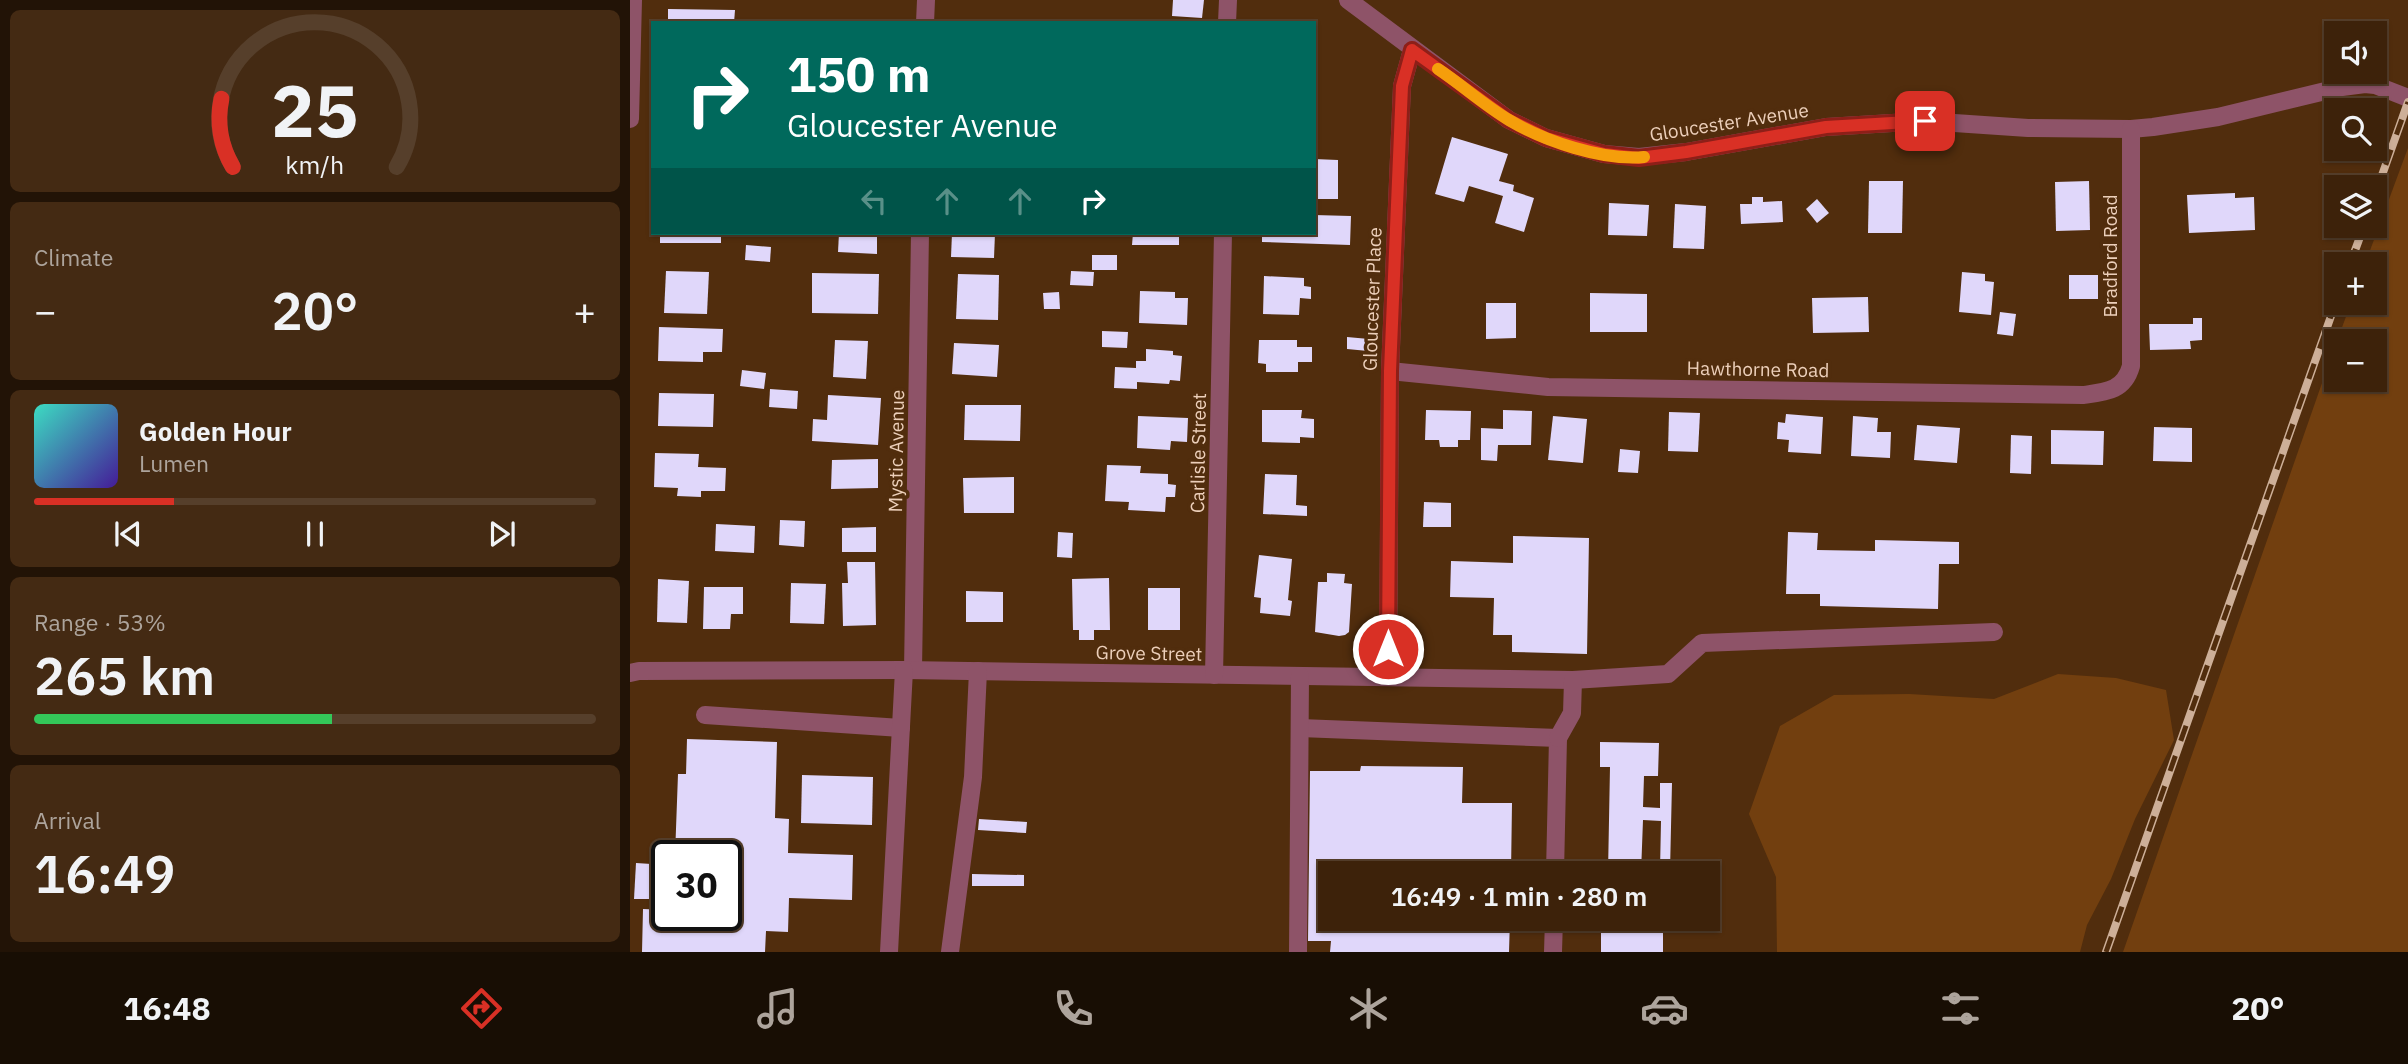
<!DOCTYPE html>
<meta charset="utf-8">
<style>
:root{--surface:#3d220a;--page:#442a13;--text:#f1f3f6;--muted:#ada49c;--line:#563f2b;--accent:#d93025}
body{margin:0;font-family:"IBM Plex Sans",sans-serif;background:var(--page);color:var(--text);height:100vh;display:flex;flex-direction:column;font-size:26px;white-space:nowrap}
*{box-sizing:border-box;margin:0}
p{font-size:23px;color:var(--muted)}
.icon{flex:none;width:38px;height:38px;fill:none;stroke:currentColor;stroke-width:2;stroke-linecap:round;stroke-linejoin:round}
.map{position:relative;flex:1;overflow:hidden}
.panel{display:flex;flex-direction:column;gap:10px;padding:10px;background:#221306;width:630px}
.panel>*{flex:none}
.guide{position:absolute;left:21px;top:21px;width:665px;height:214px;border-radius:0px;box-shadow:0 2px 5px #0004,0 0 0 2px var(--line);background:#00695c;color:#fff;overflow:hidden}
.controls{position:absolute;left:1694px;top:21px;display:grid;gap:14px}
.controls a{display:grid;place-items:center;width:63px;height:63px;border-radius:0px;background:var(--surface);box-shadow:0 2px 5px #0004,0 0 0 2px var(--line);font-size:35px}
.speed{position:absolute;left:21px;top:840px;display:flex;gap:14px;font-size:35px;font-weight:700;text-align:center}
.speed>*{display:grid;place-content:center;width:91px;height:91px;border-radius:50%;background:var(--surface);box-shadow:0 2px 5px #0004,0 0 0 2px var(--line);line-height:1}
.speed .limit{border:4px solid #111;border-radius:10px;background:#fff;color:#111}
.pin{position:absolute;display:grid;place-items:center;width:60px;height:60px;color:#fff;margin:-30px;border-radius:14px;box-shadow:0 4px 10px #0006}
.me{position:absolute;width:77px;margin:-38px;rotate:0deg;stroke-linejoin:round;filter:drop-shadow(0 0 5px #0008)}
.turn{display:flex;align-items:center;gap:24px;height:147px;padding:0 21px;font-size:32px}
.turn .icon{width:91px;height:91px;stroke-width:2.5}
.turn b{display:block;font-size:49px;line-height:60px}
.lanes{display:flex;align-items:center;height:66px;padding:0 21px;background:#0003;justify-content:center;gap:35px;direction:ltr}
.lanes .off{opacity:.35}
.big{font-size:52px;font-weight:600;line-height:1.1}
.panel .widget{flex:1;display:flex;flex-direction:column;justify-content:center;gap:10px;min-width:0;padding:0 24px;border-radius:10px;background:var(--page)}
.panel .dial{align-items:center;gap:0}
.dial svg{height:182px;overflow:visible;fill:none;stroke:var(--line);stroke-width:7;stroke-linecap:round;text-anchor:middle}
.dial text{fill:var(--text);stroke:none}
.song{display:flex;align-items:center;gap:21px}
.cover{width:84px;height:84px;border-radius:10px;background:linear-gradient(135deg,hsl(170 70% 55%),hsl(260 70% 35%))}
.played{height:7px;border-radius:4px;background:linear-gradient(90deg,var(--accent) 25%,var(--line) 25%)}
.keys{display:flex;justify-content:space-around;direction:ltr}
.heat{display:flex;justify-content:space-between;align-items:center;font-size:38px;direction:ltr}
.charge{height:10px;border-radius:5px;background:linear-gradient(90deg,#34c759 53%,var(--line) 0)}
.trip{position:absolute;left:688px;top:861px;width:402px;height:70px;border-radius:0px;background:var(--surface);box-shadow:0 2px 5px #0004,0 0 0 2px var(--line);font-weight:600;line-height:70px;text-align:center}
.menu{display:flex;height:112px;justify-content:space-around;align-items:center;background:#180e04;color:var(--muted)}
.menu .icon{width:49px;height:49px}
.menu .on{color:var(--accent)}
.menu b{font-size:32px;color:var(--text)}
main{display:flex;flex:1;min-height:0}
.map>svg:first-child{display:block}
.green{fill:#723f0f}
.building{fill:#e0d7fa}
.lines{fill:none;stroke-linecap:round;stroke-linejoin:round}
.minor{stroke:#8e5368;stroke-width:18}
.rail-casing{stroke:#cdaf98;stroke-width:8}
.rail{stroke:#512d0d;stroke-width:5;stroke-dasharray:16;stroke-linecap:butt}
.route-casing{stroke:#8d1f18;stroke-width:18}
.route{stroke:#d93025;stroke-width:12}
.slow{stroke:#f59e0b;stroke-width:12}
.labels{text-anchor:middle;stroke-width:7;stroke-linejoin:round;paint-order:stroke}
.street-label{font-size:19px;fill:#eccfba;stroke:#512d0d}
</style>
<main>
<section class="panel">
<div class="widget dial"><svg viewBox="0 0 100 80">
<path d="M14 69A42 42 0 1 1 86 69"/>
<path d="M14 69A42 42 0 0 1 9 39" stroke="#d93025"/>
<text x="50" y="56" font-size="32" font-weight="700">25</text>
<text x="50" y="72" font-size="11">km/h</text>
</svg></div>
<div class="widget"><p>Climate</p>
<div class="heat"><a>−</a><b class="big">20°</b><a>+</a></div>
</div>
<div class="widget">
<div class="song"><i class="cover"></i><div><b>Golden Hour</b><p>Lumen</p></div></div>
<div class="played"></div>
<div class="keys"><svg class="icon" aria-label="previous" viewBox="0 0 24 24"><path d="M18 5L8 12l10 7zM5 5v14"/></svg><svg class="icon" aria-label="pause" viewBox="0 0 24 24"><path d="M8 5v14M16 5v14"/></svg><svg class="icon" aria-label="next" viewBox="0 0 24 24"><path d="M6 5l10 7-10 7zM19 5v14"/></svg></div>
</div>
<div class="widget"><p>Range · 53%</p><b class="big">265 km</b><div class="charge"></div></div>
<div class="widget"><p>Arrival</p><b class="big">16:49</b></div>
</section>
<div class="map">
<svg width="1778" height="952" viewBox="0 0 1778 952">
<rect width="100%" height="100%" fill="#512d0d"/>
<g class="green">
<path d="M1778 148V952H1493L1706 343V380H1745V341H1707L1721 303H1745V264H1735Z"/>
<path d="M1428 674 1486 678 1536 690 1544 740 1505 819 1481 879 1457 925 1450 952H1147L1146 877 1119 814 1150 726 1204 695 1279 694 1364 699Z"/>
</g>
<g class="building">
<path d="M543 0H574L572 18 542 16Z"/>
<path d="M38 9 105 10 104 23H38Z"/>
<path d="M822 137 878 154 869 181 884 185 883 191 904 198 894 232 865 223 873 196 839 186 834 202 805 194Z"/>
<path d="M684 159 708 160V199H684Z"/>
<path d="M1239 181H1273L1272 233H1238Z"/>
<path d="M1459 181 1460 230 1426 231 1425 182Z"/>
<path d="M1605 193V198L1624 197 1625 230 1559 233 1557 195Z"/>
<path d="M1122 197H1133V202L1152 201 1153 222 1111 224 1110 204H1122Z"/>
<path d="M1187 199 1199 213 1187 223 1176 209Z"/>
<path d="M979 203 1019 205 1017 236 978 235Z"/>
<path d="M1045 204 1076 206 1074 249 1043 248Z"/>
<path d="M684 215 721 216 720 245 632 242V233H684Z"/>
<rect x="30" y="233" width="61" height="10"/>
<path d="M209 233H247V254L208 252Z"/>
<path d="M322 233H365L364 258 321 257Z"/>
<path d="M503 233H549V245H502Z"/>
<path d="M116 245 141 247 140 262 115 260Z"/>
<rect x="462" y="255" width="25" height="15"/>
<path d="M36 271 79 272 77 314 34 313Z"/>
<path d="M441 271 464 272 463 286 440 285Z"/>
<path d="M1332 272 1355 274V281L1364 282 1361 315 1329 312Z"/>
<path d="M182 273 249 274 248 314 182 313Z"/>
<path d="M328 274 369 275 368 320 326 319Z"/>
<rect x="1439" y="275" width="29" height="24"/>
<path d="M634 276 674 278V286L681 287V299L670 298 669 315 633 314Z"/>
<path d="M510 291 545 292V298H558L557 325 509 323Z"/>
<path d="M429 292 430 309H414L413 293Z"/>
<path d="M960 293 1017 294V332H960Z"/>
<path d="M1238 297 1239 332 1183 333 1182 298Z"/>
<path d="M856 303H886V338L856 339Z"/>
<path d="M1370 312 1386 314 1383 336 1367 334Z"/>
<path d="M1563 318H1572V340L1560 341 1561 349 1520 350 1519 324H1563Z"/>
<path d="M29 327 93 329 92 352H73V362L28 361Z"/>
<path d="M472 331 498 332 497 348 472 347Z"/>
<path d="M717 337 739 339 738 351 717 349Z"/>
<path d="M205 340 238 341 236 379 203 377Z"/>
<path d="M629 340H667V347H682V362H668V372H636V364L628 363Z"/>
<path d="M324 343 369 345 367 377 322 374Z"/>
<path d="M516 349 543 351V355L552 356 550 381 540 380 539 384 507 382V389L484 388 485 367 506 368V361H516Z"/>
<path d="M112 370 136 373 134 389 110 386Z"/>
<path d="M140 389 168 391 167 409 139 407Z"/>
<path d="M29 393 84 394 83 427 28 426Z"/>
<path d="M198 395 251 398 248 445 182 441 183 419 197 420Z"/>
<path d="M335 405H391L390 441 334 440Z"/>
<path d="M632 410H672L671 418 684 419V438L670 437V443L632 442Z"/>
<path d="M796 410 841 411 840 440H828V447H810L809 440H795Z"/>
<path d="M873 410 902 411 901 445H868L867 461 851 460V428L873 429Z"/>
<path d="M1039 412 1070 413 1068 452 1038 451Z"/>
<path d="M1156 414 1193 417 1191 454 1158 452 1159 440 1147 439 1148 422 1155 423Z"/>
<path d="M508 416 558 418 557 442 541 441 540 450 507 448Z"/>
<path d="M923 416 957 419 953 463 918 460Z"/>
<path d="M1223 416 1248 418 1247 432H1261L1260 458 1221 456Z"/>
<path d="M1287 425 1330 428 1327 463 1284 460Z"/>
<path d="M1524 427 1562 428V462L1523 461Z"/>
<path d="M1421 430 1474 431 1473 465 1421 464Z"/>
<path d="M1381 435 1402 436 1401 474 1380 473Z"/>
<path d="M990 449 1010 451 1008 473 988 472Z"/>
<path d="M25 453 69 454 68 467 96 468 95 491H71V497L47 496 48 488 24 487Z"/>
<path d="M248 459V488L201 489 202 460Z"/>
<path d="M477 465 511 466 510 473 538 474V484L546 485 545 497H536L535 512 498 510 499 502 475 501Z"/>
<path d="M635 474 667 475 666 505 677 506V516L633 514Z"/>
<path d="M384 477V513H334L333 478Z"/>
<path d="M794 502 821 503V527H793Z"/>
<path d="M150 520 175 521 174 547 149 545Z"/>
<path d="M86 524 125 526 124 553 85 551Z"/>
<path d="M246 527V552H212V528Z"/>
<path d="M428 532 443 533 442 558 427 557Z"/>
<path d="M1158 532 1188 533 1187 550 1245 551V540L1329 542V564H1309L1308 609 1190 606V594H1156Z"/>
<path d="M883 536 959 538 957 654 882 652V635H863L864 598 820 597 821 561 883 563Z"/>
<path d="M629 555 662 559 658 600 662 601 660 616 630 613 631 598 624 597Z"/>
<path d="M217 562H245L246 625 213 626 212 583H218Z"/>
<path d="M697 573 715 574 714 583 722 584 719 632 715 635 709 636 685 632 688 582H697Z"/>
<path d="M479 578 480 630H464V640H449V630H443L442 579Z"/>
<path d="M28 579 59 581 57 623 27 622Z"/>
<path d="M161 583 196 584 194 624 160 623Z"/>
<path d="M74 587H113V614H101L100 629H73Z"/>
<rect x="518" y="588" width="32" height="42"/>
<path d="M336 591 373 592V622H336Z"/>
<path d="M57 739 147 742 145 818 159 819 158 853 223 855 222 900 159 898 158 932 136 931 135 952H12L13 909 37 910V915H96V856H45L48 774H56Z"/>
<path d="M970 742 1029 743 1028 776H1014L1013 807 1030 808V783H1042L1040 871 1030 870 1031 821 1013 820 1011 873H978L980 767H970Z"/>
<path d="M731 766 833 767 832 803H882L881 873H700V919H880L879 952H700L701 941H678L680 771H730Z"/>
<path d="M172 775 243 777 242 825 171 823Z"/>
<path d="M349 819 397 822 396 833 348 830Z"/>
<path d="M6 863 37 865V899H4Z"/>
<path d="M342 874 394 875V886H342Z"/>
<path d="M977 919H1011L1010 926H1033V952H971V924H977Z"/>
</g>
<g class="lines">
<g class="minor">
<path d="M718 0 879 120 916 138 974 154 1009 157 1056 152 1196 127 1295 121 1398 128 1501 129 1523 127 1588 117 1712 87 1735 84 1745 85 1778 98"/>
<path d="M295 23 296 0"/>
<path d="M597 23 598 0"/>
<path d="M0 119 3 0"/>
<path d="M760 371 918 387 1453 395C1476 392 1494 391 1501 366V129"/>
<path d="M283 670 290 233"/>
<path d="M0 673 9 671 274 670 943 680 1038 674 1072 643 1364 632"/>
<path d="M584 675 593 233"/>
<path d="M758 677 760 371 772 86 782 50"/>
<path d="M75 715 271 728"/>
<path d="M670 728 928 738 925 873"/>
<path d="M928 738 942 713 943 680"/>
<path d="M259 952 274 670"/>
<path d="M320 952 343 777 348 671"/>
<path d="M668 952 670 676"/>
<path d="M923 952 924 919"/>
</g>
<g class="rail-casing">
<g id="rail">
<path d="M1745 195 1778 102"/>
<path d="M1720 264 1734 226"/>
<path d="M1476 952 1706 302"/>
</g>
</g>
<use href="#rail" class="rail"/>
</g>
<g class="lines">
<g class="route-casing">
<path id="route" d="M758 649 760 371 772 86 782 50 879 120 916 138 974 154 1009 158 1056 152 1196 127 1295 121"/>
</g>
<use href="#route" class="route"/>
<path class="slow" d="M808 69C832 85 854 105 879 120 914 141 973 161 1014 157"/>
</g>
<g class="labels">
<g class="street-label">
<text transform="translate(1099 122) rotate(-9)" y="7">Gloucester Avenue</text>
<text transform="translate(1480 256) rotate(-90)" y="7">Bradford Road</text>
<text transform="translate(742 299) rotate(-88)" y="7">Gloucester Place</text>
<text transform="translate(1128 369) rotate(1)" y="7">Hawthorne Road</text>
<text transform="translate(266 451) rotate(-89)" y="7">Mystic Avenue</text>
<text transform="translate(568 453) rotate(-89)" y="7">Carlisle Street</text>
<text transform="translate(519 653) rotate(1)" y="7">Grove Street</text>
</g>
</g>
</svg>
<div class="controls">
<a><svg class="icon" aria-label="sound" viewBox="0 0 24 24"><path d="M4 9h4l5-4v14l-5-4H4zM17 9q2 3 0 6"/></svg></a>
<a><svg class="icon" aria-label="search" viewBox="0 0 24 24"><circle cx="10" cy="10" r="6"/><path d="M15 15l6 6"/></svg></a>
<a><svg class="icon" aria-label="layers" viewBox="0 0 24 24"><path d="M12 4l9 5-9 5-9-5zM3 14l9 5 9-5"/></svg></a>
<a>+</a>
<a>−</a>
</div>
<div class="speed"><div class="limit">30</div></div>
<div class="pin" style="left:1295px;top:121px;background:#d93025"><svg class="icon" aria-label="arrive" viewBox="0 0 24 24"><path d="M6 21V4h12l-3 4 3 4H6"/></svg></div>
<svg class="me" style="left:758px;top:649px" viewBox="-20 -20 40 40"><circle r="17" fill="#d93025" stroke="#fff" stroke-width="3"/><path d="M0-11L8 9 0 5-8 9z" fill="#fff"/></svg>
<div class="trip">16:49 · 1 min · 280 m</div>
<div class="guide">
<div class="turn"><svg class="icon" aria-label="right" viewBox="0 0 24 24"><path d="M7 20v-9h11M14 6l5 5-5 5"/></svg><div><b>150 m</b>Gloucester Avenue</div></div>
<div class="lanes"><svg class="icon off" aria-label="left" viewBox="0 0 24 24"><path d="M17 20v-9H6M10 6l-5 5 5 5"/></svg><svg class="icon off" aria-label="ahead" viewBox="0 0 24 24"><path d="M12 20V5M6 11l6-6 6 6"/></svg><svg class="icon off" aria-label="ahead" viewBox="0 0 24 24"><path d="M12 20V5M6 11l6-6 6 6"/></svg><svg class="icon" aria-label="right" viewBox="0 0 24 24"><path d="M7 20v-9h11M14 6l5 5-5 5"/></svg></div>
</div>
</div>
</main>
<nav class="menu">
<b>16:48</b>
<svg class="icon on" aria-label="directions" viewBox="0 0 24 24"><path d="M12 3l9 9-9 9-9-9zM9 14v-3h6M13 9l2 2-2 2"/></svg>
<svg class="icon" aria-label="music" viewBox="0 0 24 24"><path d="M9 18V5l10-2v13"/><circle cx="6" cy="18" r="3"/><circle cx="16" cy="16" r="3"/></svg>
<svg class="icon" aria-label="phone" viewBox="0 0 24 24"><path d="M5 4h4l2 5-3 2q2 4 5 5l2-3 5 2v4C11 20 4 13 5 4z"/></svg>
<svg class="icon" aria-label="climate" viewBox="0 0 24 24"><path d="M12 3v18M4 7l16 10M4 17L20 7"/></svg>
<svg class="icon" aria-label="car" viewBox="0 0 24 24"><path d="M5 17H2v-5l4-1 3-4h7l3 4 3 1v5h-3M9 17h6M6 11h13"/><circle cx="7" cy="17" r="2"/><circle cx="17" cy="17" r="2"/></svg>
<svg class="icon" aria-label="filters" viewBox="0 0 24 24"><path d="M4 7h16M4 17h16"/><circle cx="9" cy="7" r="2"/><circle cx="15" cy="17" r="2"/></svg>
<b>20°</b>
</nav>
